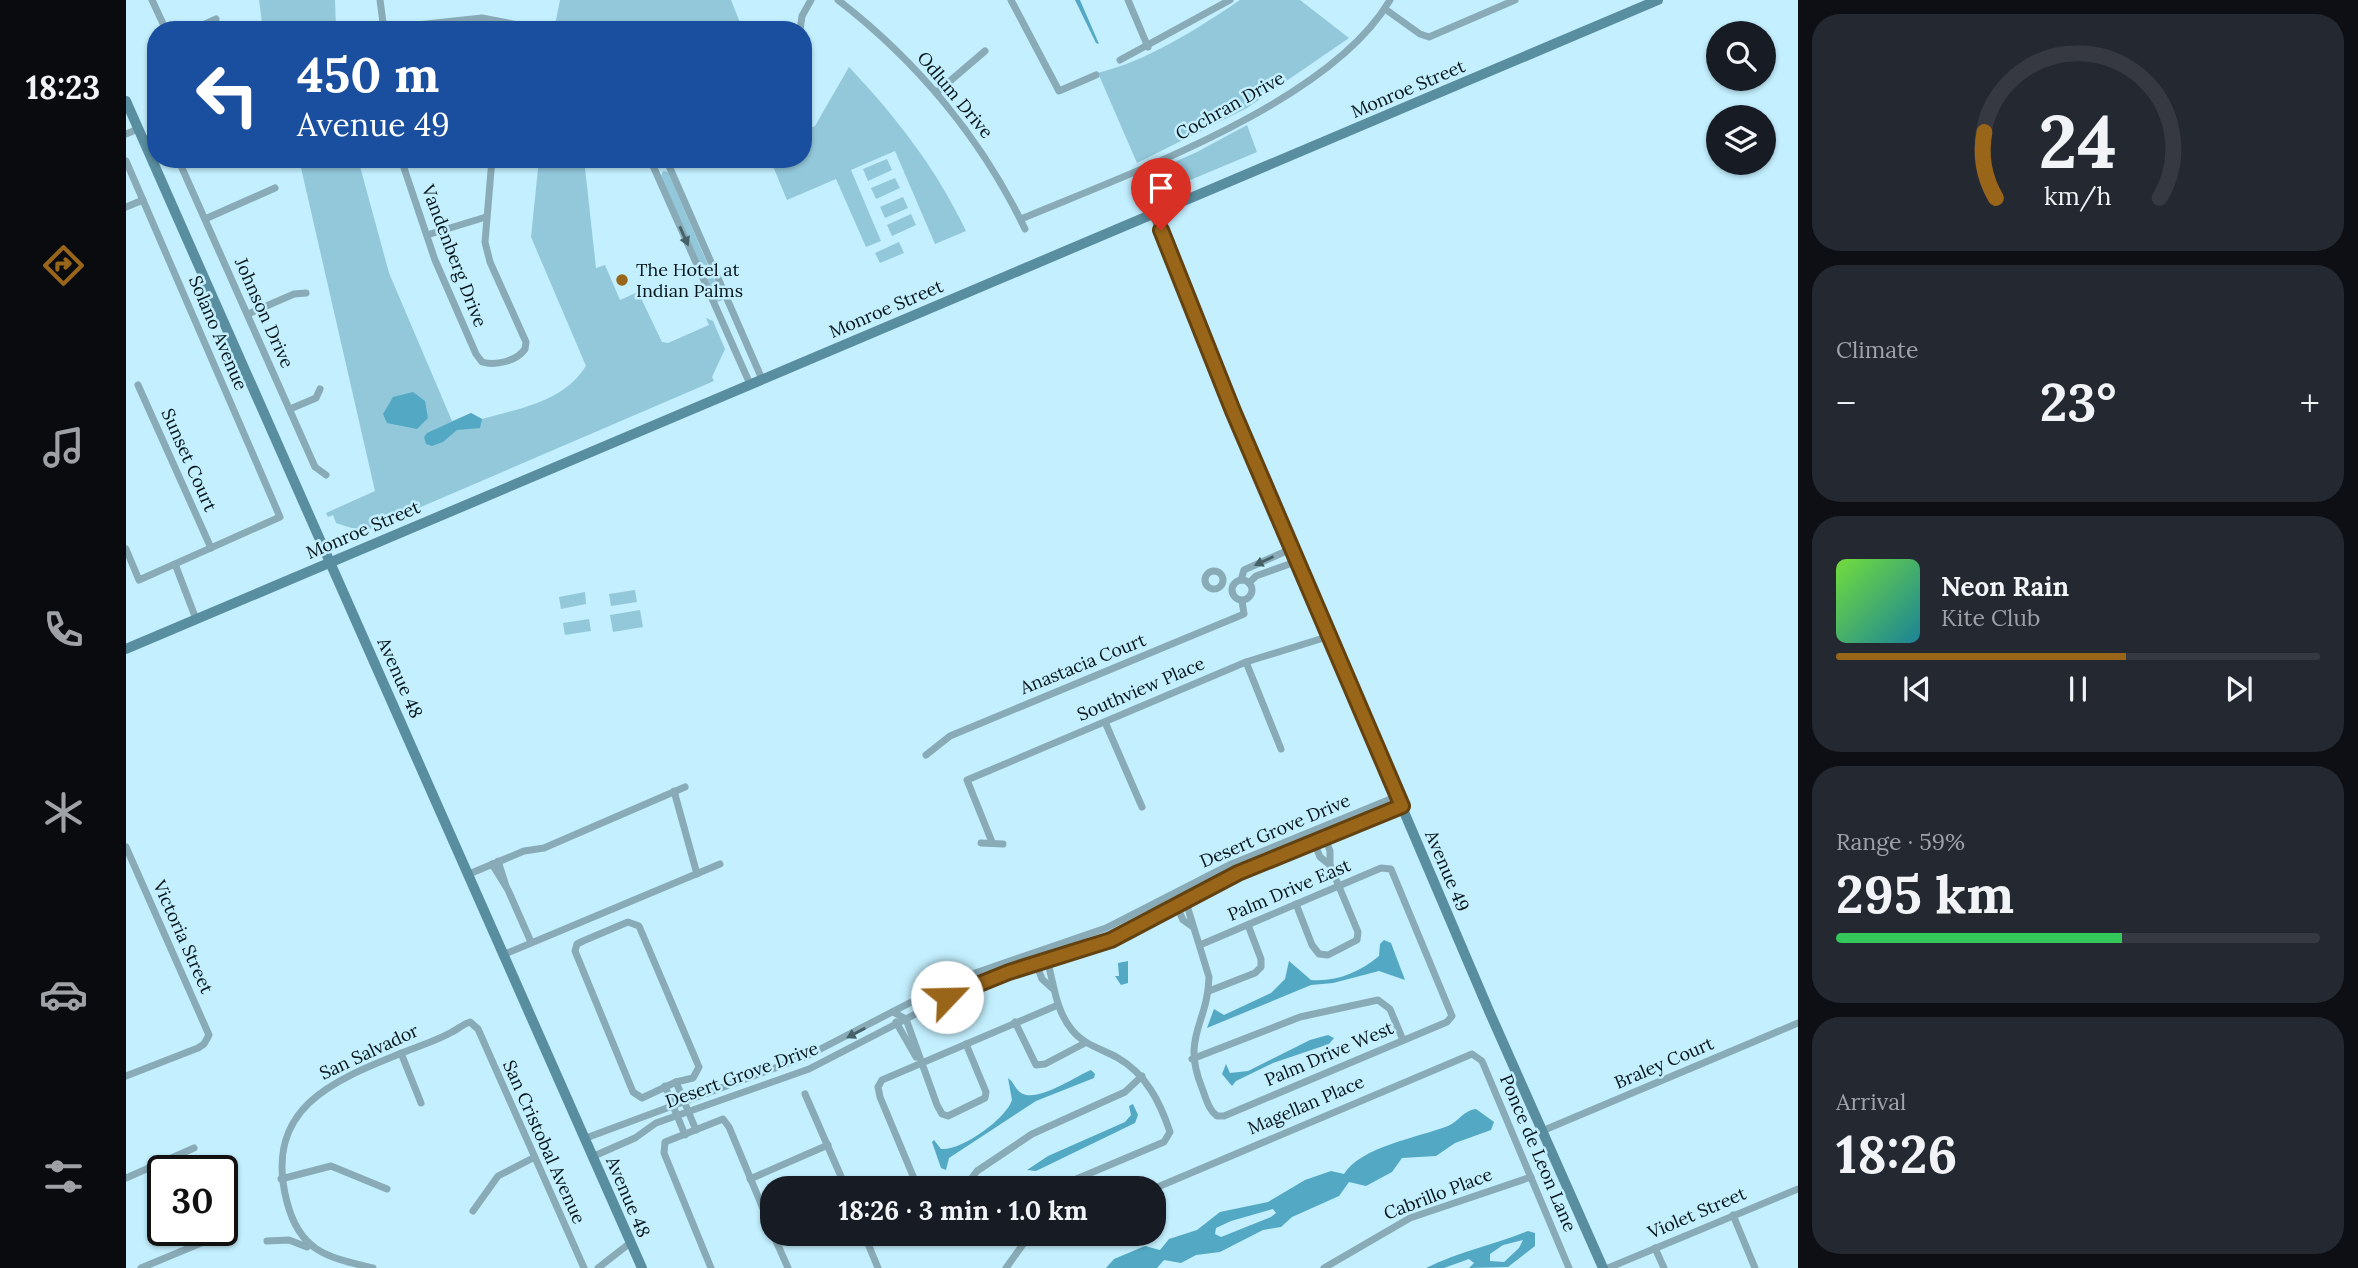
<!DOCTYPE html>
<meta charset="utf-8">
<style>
:root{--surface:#171b24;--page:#242831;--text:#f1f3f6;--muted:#9ea1a6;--line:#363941;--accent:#986519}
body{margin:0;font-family:Lora,serif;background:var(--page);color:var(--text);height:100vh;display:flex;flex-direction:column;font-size:26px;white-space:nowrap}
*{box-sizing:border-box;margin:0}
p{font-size:23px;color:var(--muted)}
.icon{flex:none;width:38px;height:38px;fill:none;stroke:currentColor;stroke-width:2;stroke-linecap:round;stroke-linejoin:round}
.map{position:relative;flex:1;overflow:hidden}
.panel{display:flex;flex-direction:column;gap:14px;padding:14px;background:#0d0f14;width:560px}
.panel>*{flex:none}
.hud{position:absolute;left:21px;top:21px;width:665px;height:147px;border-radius:28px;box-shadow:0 2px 5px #0004;background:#1a4fa0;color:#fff;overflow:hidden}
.tools{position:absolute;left:1580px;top:21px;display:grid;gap:14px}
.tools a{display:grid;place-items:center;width:70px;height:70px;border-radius:50%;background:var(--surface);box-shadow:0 2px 5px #0004;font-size:35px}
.speed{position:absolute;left:21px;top:1155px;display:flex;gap:14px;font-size:35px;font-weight:700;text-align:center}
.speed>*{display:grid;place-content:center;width:91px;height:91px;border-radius:50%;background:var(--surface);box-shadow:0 2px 5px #0004;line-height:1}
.speed .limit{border:4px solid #111;border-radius:10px;background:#fff;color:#111}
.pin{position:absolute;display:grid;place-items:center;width:60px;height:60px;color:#fff;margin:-72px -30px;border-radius:50% 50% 50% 0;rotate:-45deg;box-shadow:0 0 7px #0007}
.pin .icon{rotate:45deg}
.me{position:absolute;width:77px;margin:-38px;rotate:66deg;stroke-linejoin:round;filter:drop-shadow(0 0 5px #0008)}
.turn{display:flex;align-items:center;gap:24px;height:147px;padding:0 35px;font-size:32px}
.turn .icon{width:91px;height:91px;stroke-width:2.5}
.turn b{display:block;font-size:49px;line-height:60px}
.big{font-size:52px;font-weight:700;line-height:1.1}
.panel .card{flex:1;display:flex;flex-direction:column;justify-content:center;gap:10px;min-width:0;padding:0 24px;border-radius:28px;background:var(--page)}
.panel .dial{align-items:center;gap:0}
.dial svg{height:182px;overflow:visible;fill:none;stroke:var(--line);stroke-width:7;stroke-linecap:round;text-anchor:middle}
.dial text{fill:var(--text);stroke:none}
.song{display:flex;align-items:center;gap:21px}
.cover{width:84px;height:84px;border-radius:10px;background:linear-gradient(135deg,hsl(100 70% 55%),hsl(190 70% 35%))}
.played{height:7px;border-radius:4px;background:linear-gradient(90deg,var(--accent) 60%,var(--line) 60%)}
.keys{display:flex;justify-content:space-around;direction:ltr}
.heat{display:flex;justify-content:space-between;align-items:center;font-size:38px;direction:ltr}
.charge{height:10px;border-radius:5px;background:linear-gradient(90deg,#34c759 59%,var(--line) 0)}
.trip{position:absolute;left:634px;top:1176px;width:406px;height:70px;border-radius:28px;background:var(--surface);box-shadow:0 2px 5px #0004;font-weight:700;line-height:70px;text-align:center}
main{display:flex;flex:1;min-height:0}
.menu{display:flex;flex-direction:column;width:126px;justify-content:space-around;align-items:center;background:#090b0e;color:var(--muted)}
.menu .icon{width:49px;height:49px}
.menu .on{color:var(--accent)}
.menu b{font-size:32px;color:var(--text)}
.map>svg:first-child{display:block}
.green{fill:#93c8db}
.water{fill:#53a8c4;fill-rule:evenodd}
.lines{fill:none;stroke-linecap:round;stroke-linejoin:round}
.street{stroke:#89abb7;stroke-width:7}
.secondary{stroke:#598ea0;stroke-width:10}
.oneway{fill:#466068}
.route-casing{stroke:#634210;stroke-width:18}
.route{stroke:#986519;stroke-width:12}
.poi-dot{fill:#986519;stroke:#c3effe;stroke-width:2.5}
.labels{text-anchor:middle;stroke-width:5;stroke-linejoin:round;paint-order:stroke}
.street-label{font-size:18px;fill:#041419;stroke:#c3effe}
.poi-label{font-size:18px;fill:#041419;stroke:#c3effe;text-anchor:start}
</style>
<main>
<nav class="menu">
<b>18:23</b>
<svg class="icon on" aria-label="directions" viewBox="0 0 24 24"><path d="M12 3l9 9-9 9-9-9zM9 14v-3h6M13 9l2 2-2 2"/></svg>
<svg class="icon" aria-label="music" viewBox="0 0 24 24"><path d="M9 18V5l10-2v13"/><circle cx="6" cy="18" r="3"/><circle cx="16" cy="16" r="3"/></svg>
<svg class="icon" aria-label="phone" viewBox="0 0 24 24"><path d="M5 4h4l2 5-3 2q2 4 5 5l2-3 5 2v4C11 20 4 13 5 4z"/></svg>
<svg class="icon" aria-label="climate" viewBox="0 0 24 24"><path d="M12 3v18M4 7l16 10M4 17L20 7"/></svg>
<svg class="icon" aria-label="car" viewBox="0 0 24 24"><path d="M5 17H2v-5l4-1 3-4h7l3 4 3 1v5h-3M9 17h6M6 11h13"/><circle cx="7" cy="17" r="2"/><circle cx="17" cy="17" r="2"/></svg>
<svg class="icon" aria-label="filters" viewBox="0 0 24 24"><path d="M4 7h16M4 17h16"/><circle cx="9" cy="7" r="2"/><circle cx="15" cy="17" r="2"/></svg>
</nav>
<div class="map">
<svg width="1672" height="1268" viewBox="0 0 1672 1268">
<rect width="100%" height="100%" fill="#c3effe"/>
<g class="green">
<path d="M133 0H209L210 30H137Z"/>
<path d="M434 0H605L617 30H428Z"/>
<path d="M1114 0H1174L1223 38 1121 108 1011 163 972 73C1023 60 1071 29 1114 0Z"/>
<path d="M723 67C770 117 810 168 840 231L809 244 769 151 725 170 755 241 740 247 710 179 661 200 644 159H677V131L689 126Z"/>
<path d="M1121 125 1131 152 1026 196 1017 176 1071 152Z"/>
<path d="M173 159H232L263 273 326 421 345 413 356 419C395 408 437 402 460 366L405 237 413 159H458L470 268 479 265 494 300 512 292 536 342 542 343 583 325 580 318 587 321 599 349 586 377 588 381 239 531 237 528 232 530 210 523 207 515 202 517 200 513 249 491Z"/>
<path d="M761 159 766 170 742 181 737 169Z"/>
<path d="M537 171 542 172 597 300 591 302 535 176Z"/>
<path d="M769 178 774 188 750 199 745 188Z"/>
<path d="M777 197 782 208 759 218 754 207Z"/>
<path d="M785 214 790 225 766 236 761 225Z"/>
<path d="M773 242 778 253 754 263 749 253Z"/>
<path d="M509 590 511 602 485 606 483 594Z"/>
<path d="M459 592 460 604 435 609 433 597Z"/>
<path d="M514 610 517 627 487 632 484 615Z"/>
<path d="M463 619 465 631 439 635 437 623Z"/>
</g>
<g class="water">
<path d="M949 0H954L973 44 970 43Z"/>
<path d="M287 392 299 401 302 418 291 429 261 423 257 414 267 397Z"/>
<path d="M345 413 356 419 354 428 331 430 317 442 306 446 300 444 298 437 301 433Z"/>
<path d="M1258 940 1265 943 1279 980 1253 971 1207 983 1185 985 1081 1028 1088 1009 1098 1015 1145 993 1159 979 1163 961 1185 980C1211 982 1234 972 1253 956L1254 944Z"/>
<path d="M1002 961V983L995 985 989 976H993L992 963Z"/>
<path d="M1202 1035 1208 1038 1203 1044 1147 1063 1110 1081 1106 1086 1096 1074 1100 1064 1104 1073 1122 1071 1184 1040Z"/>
<path d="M965 1070 969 1074 968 1078 910 1101 823 1158 820 1170 815 1168 806 1142 808 1140 815 1149C835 1151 880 1119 886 1100L882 1078C888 1082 889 1090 897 1094 913 1101 949 1077 965 1070Z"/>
<path d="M1007 1104 1012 1115 1009 1123 910 1171 901 1170 922 1156 999 1122 1005 1115 1003 1106Z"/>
<path d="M1350 1109 1368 1122 1365 1130 1329 1143 1310 1156 1276 1158 1266 1172 1240 1186 1223 1182 1213 1196 1166 1217 1155 1227 1137 1230 1094 1252 1070 1255 1055 1263 1038 1260 1031 1268H980L988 1259 1019 1246 1034 1250 1043 1239 1071 1230 1094 1212 1142 1202 1179 1180 1205 1171 1218 1174C1234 1147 1294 1137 1322 1126 1333 1121 1338 1110 1350 1109ZM1147 1209 1150 1213 1145 1217 1095 1237 1089 1234 1090 1228 1105 1221Z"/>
<path d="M1402 1231 1409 1233V1246L1382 1267 1343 1268 1348 1263 1343 1259 1318 1268H1300C1334 1251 1368 1245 1402 1231ZM1397 1240 1393 1248 1378 1262 1364 1261V1254L1377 1245Z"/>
</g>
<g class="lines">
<g class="street">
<path d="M26 0 40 30"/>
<path d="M254 0 258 30"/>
<path d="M712 0C791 61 856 139 899 229"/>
<path d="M885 0 933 91 970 75"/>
<path d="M1002 0 1022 47"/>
<path d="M1259 9 1294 34 1303 37 1389 0"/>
<path d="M66 30 90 19"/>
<path d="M244 30 356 18 419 30"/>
<path d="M674 30 676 16 685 0"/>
<path d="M994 60 1104 0"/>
<path d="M810 93 859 51"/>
<path d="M0 134 12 129"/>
<path d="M52 159 189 467 200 475"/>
<path d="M275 159 309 260 350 354 356 362C370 366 391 361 399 349L400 342 364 262 359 242 366 159"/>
<path d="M524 159 624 384"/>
<path d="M540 159 636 379"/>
<path d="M0 161 154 517 13 580 0 549"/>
<path d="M0 207 17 200"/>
<path d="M79 219 149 188"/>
<path d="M895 219C1002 174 1204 103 1264 0"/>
<path d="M301 235 360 217"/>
<path d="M122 314 168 294 180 293"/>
<path d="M12 385 85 548"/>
<path d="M164 409 190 398 194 389"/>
<path d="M49 564 70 619"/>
<circle cx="1088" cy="580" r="9"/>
<circle cx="1116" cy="590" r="10"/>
<path d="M1115 580 1118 570 1167 548"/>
<path d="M1123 583 1130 576 1172 561"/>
<path d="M1120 662 1155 749"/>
<path d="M979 722 1016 807"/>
<path d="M800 755 824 736 1118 614 1116 601"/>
<path d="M548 791 571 874"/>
<path d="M1187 840 1194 857 1204 865"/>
<path d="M866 842 841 780 1120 662 1204 636"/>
<path d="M855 843 877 844"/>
<path d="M0 847 83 1035 78 1044 72 1048 0 1076"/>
<path d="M372 861 380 886"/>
<path d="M366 864 382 890 405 942"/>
<path d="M343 874 398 851 418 848 559 787"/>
<path d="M1059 899 1083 977C1082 1024 1055 1036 1076 1088 1080 1098 1082 1109 1091 1116H1098L1321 1022 1326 1016 1265 869 1255 868 1074 945"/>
<path d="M1049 902 1057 920 1067 927"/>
<path d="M1170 904 1186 945 1193 954 1202 955 1231 940 1232 932 1204 865V851L1198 836"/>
<path d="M502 922 513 926 573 1067 567 1078 550 1082 516 1098 507 1092 449 951 451 944 457 941Z"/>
<path d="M918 950C928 977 927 1007 946 1030 958 1045 976 1049 992 1058 1020 1074 1034 1102 1044 1132L1038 1142 929 1188"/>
<path d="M379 954 594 864"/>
<path d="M909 961 916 979 927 989"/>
<path d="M1083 991 1129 973 1135 967V959L1122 925"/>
<path d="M767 1012 780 1019 811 1105 816 1114 822 1116 859 1098 860 1092 840 1044"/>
<path d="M770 1022 790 1057"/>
<path d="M889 1022 910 1065 919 1064 959 1043"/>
<path d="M275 1053 295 1103"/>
<path d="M1066 1059 1174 1017 1252 1000 1264 1009 1277 1040"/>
<path d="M550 1082 570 1130"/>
<path d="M539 1086 559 1135"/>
<path d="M679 1094 720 1188"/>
<path d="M1416 1131 1672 1023"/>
<path d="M460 1138 681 1056 826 981 980 928 1103 865 1272 796"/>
<path d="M468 1156 509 1138 530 1123 683 1069 836 990 985 940 1112 873 1276 806"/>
<path d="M0 1178 68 1148"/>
<path d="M155 1179 205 1166 261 1189"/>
<path d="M624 1179 702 1145"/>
<path d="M792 1188 754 1097 752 1087 756 1080 932 1005"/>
<path d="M846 1188 845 1179 851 1171 906 1134 999 1092 1016 1076"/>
<path d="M1027 1189 1346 1054 1356 1061 1443 1268"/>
<path d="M347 1211 372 1176 407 1158"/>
<path d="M1607 1215 1629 1268"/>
<path d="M647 1234 662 1268"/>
<path d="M738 1234 752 1268"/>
<path d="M141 1241 163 1240 181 1247"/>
<path d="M1529 1248 1538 1268"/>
<path d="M15 1268 104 1231"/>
<path d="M247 1268C201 1257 174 1252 161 1202 136 1107 208 1080 281 1051 296 1045 312 1040 326 1032 332 1029 337 1024 344 1022L352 1029 458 1268"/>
<path d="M472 1268 504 1243"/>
<path d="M585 1268 538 1153 539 1142 597 1119 603 1127 646 1230"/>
<path d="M880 1268 898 1243 920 1234"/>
<path d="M1198 1268 1284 1218 1405 1177"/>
<path d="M1482 1268 1672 1189"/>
</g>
<g class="secondary">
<path d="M0 101 516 1268"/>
<path d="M1028 213 1107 411 1363 1011 1477 1268"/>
<path d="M0 649 1532 0"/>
</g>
</g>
<defs><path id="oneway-solid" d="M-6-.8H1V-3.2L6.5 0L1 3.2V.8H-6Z" transform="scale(1.75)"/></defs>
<g class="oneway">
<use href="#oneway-solid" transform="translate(558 236) rotate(66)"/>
<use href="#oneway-solid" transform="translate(1138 561) rotate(155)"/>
<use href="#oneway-solid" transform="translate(730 1033) rotate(152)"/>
</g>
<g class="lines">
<g class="route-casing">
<path id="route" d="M821 997 883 972 985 940 1112 873 1276 806 1107 411 1035 230"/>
</g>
<use href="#route" class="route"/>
</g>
<circle class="poi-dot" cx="496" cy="280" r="7"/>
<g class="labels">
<g class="street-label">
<text transform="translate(1282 89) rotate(-23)" y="6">Monroe Street</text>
<text transform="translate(829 95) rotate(50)" y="6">Odlum Drive</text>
<text transform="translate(1104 106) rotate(-29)" y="6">Cochran Drive</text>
<text transform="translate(328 256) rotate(69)" y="6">Vandenberg Drive</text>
<text transform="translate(760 309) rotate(-23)" y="6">Monroe Street</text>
<text transform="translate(138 313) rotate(66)" y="6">Johnson Drive</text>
<text transform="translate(92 333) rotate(67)" y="6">Solano Avenue</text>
<text transform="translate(63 460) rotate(66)" y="6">Sunset Court</text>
<text transform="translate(237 530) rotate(-23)" y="6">Monroe Street</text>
<text transform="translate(957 664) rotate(-22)" y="6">Anastacia Court</text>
<text transform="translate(274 678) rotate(66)" y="6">Avenue 48</text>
<text transform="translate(1015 689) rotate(-23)" y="6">Southview Place</text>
<text transform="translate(1149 831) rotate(-23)" y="6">Desert Grove Drive</text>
<text transform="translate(1321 871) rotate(67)" y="6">Avenue 49</text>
<text transform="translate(1163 890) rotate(-23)" y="6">Palm Drive East</text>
<text transform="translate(57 937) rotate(66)" y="6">Victoria Street</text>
<text transform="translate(243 1052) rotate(-25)" y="6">San Salvador</text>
<text transform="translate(1203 1054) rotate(-23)" y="6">Palm Drive West</text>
<text transform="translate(1538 1063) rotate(-23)" y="6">Braley Court</text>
<text transform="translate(616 1075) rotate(-20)" y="6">Desert Grove Drive</text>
<text transform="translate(1180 1105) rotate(-23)" y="6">Magellan Place</text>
<text transform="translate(418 1142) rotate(66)" y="6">San Cristobal Avenue</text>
<text transform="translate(1412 1153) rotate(67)" y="6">Ponce de Leon Lane</text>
<text transform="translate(1312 1194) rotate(-21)" y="6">Cabrillo Place</text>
<text transform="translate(502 1197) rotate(67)" y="6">Avenue 48</text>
<text transform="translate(1571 1213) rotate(-23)" y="6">Violet Street</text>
</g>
<g class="poi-label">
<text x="510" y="276">The Hotel at<tspan x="510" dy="21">Indian Palms</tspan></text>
</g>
</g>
</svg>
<div class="tools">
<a><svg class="icon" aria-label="search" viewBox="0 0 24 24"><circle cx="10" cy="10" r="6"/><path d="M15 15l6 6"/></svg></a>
<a><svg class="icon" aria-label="layers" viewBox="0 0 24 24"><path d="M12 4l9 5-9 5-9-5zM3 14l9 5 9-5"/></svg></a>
</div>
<div class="speed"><div class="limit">30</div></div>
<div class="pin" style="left:1035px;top:230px;background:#d93025"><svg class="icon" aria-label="arrive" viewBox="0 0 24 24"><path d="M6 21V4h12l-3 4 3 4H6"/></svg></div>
<svg class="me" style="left:821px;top:997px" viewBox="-20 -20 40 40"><circle r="19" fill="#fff"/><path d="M0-13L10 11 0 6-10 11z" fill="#986519"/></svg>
<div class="trip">18:26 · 3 min · 1.0 km</div>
<div class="hud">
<div class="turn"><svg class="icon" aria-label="left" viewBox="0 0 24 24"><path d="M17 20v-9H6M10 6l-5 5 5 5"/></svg><div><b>450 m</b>Avenue 49</div></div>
</div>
</div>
<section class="panel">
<div class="card dial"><svg viewBox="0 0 100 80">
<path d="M14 69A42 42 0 1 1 86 69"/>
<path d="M14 69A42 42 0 0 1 9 40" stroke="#986519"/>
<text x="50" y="56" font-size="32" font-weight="700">24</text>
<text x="50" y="72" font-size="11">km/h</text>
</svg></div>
<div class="card"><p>Climate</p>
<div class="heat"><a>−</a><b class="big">23°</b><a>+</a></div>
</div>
<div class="card">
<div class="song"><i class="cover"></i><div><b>Neon Rain</b><p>Kite Club</p></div></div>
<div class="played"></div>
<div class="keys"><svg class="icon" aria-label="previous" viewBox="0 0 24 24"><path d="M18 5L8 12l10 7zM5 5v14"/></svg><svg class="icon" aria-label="pause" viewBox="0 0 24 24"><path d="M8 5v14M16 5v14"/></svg><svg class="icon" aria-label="next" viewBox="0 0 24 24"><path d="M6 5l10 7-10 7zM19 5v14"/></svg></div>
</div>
<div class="card"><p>Range · 59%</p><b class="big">295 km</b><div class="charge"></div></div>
<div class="card"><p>Arrival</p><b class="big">18:26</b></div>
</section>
</main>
